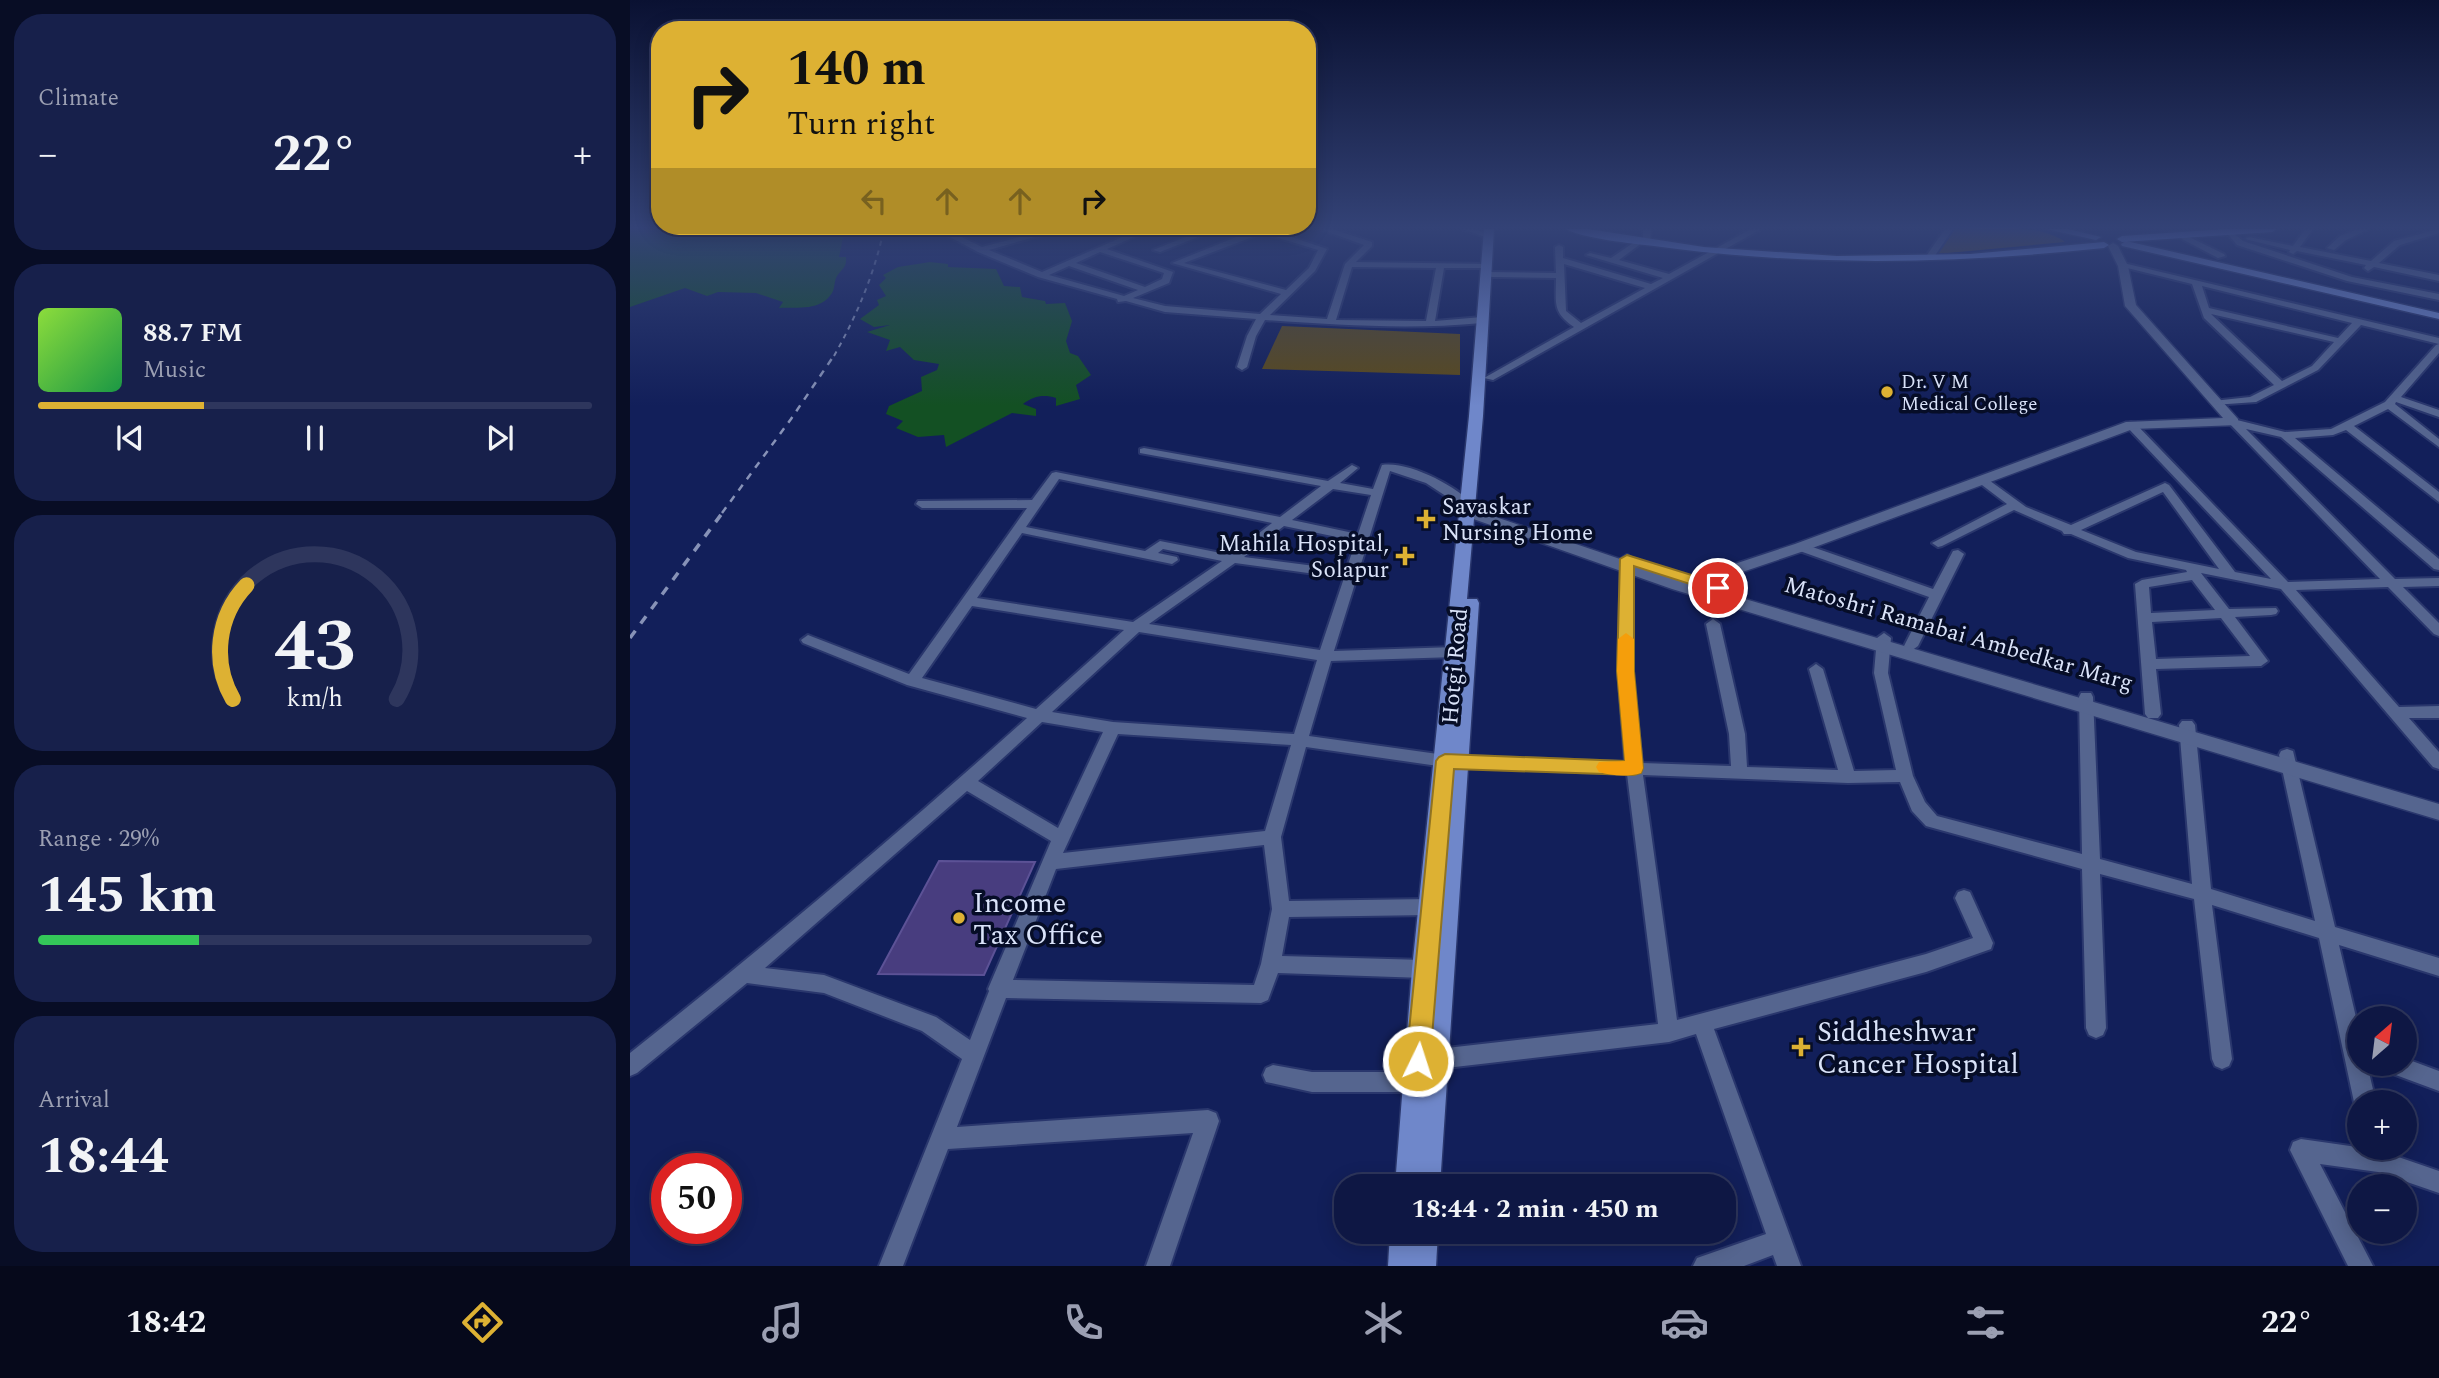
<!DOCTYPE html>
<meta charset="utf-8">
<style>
:root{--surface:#0e1744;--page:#17204b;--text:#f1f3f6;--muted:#9b9fb2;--line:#2e365d;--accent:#ddb133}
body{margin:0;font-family:Spectral,serif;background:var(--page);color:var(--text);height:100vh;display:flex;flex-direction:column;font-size:26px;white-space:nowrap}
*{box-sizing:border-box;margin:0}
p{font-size:23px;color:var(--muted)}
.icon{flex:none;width:38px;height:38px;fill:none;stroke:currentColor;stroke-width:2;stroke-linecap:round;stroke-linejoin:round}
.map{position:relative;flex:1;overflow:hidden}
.details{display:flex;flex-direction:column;gap:14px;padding:14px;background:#080d25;width:630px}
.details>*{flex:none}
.hud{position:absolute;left:21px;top:21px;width:665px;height:214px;border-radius:28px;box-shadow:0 4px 18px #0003,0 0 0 2px var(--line);background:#ddb133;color:#111;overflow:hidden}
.needle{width:46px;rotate:28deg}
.fabs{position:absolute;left:1717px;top:1006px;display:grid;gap:14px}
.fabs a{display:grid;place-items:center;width:70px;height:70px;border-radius:50%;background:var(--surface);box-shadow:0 4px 18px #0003,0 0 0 2px var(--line);font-size:35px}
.speed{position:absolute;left:21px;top:1153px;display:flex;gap:14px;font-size:35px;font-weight:700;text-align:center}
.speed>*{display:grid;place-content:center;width:91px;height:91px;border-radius:50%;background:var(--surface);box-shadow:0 4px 18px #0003,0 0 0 2px var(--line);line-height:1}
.speed .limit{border:10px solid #d22;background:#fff;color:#111}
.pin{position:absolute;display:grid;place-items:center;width:60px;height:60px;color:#fff;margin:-30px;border:4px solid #fff;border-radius:50%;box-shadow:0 2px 7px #0007}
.me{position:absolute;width:77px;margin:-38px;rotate:4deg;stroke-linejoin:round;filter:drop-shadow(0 0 5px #0008)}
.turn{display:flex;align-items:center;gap:24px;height:147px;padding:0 21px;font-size:32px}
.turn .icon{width:91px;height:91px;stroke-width:2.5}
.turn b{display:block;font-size:49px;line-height:60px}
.lanes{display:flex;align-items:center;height:66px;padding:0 21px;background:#0003;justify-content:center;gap:35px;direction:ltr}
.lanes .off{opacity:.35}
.big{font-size:52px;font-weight:700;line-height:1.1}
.details .card{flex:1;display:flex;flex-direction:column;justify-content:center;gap:10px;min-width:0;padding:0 24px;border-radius:28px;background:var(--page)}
.details .dial{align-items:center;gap:0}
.dial svg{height:182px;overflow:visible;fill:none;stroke:var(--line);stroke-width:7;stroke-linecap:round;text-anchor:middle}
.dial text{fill:var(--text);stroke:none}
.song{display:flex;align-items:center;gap:21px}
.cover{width:84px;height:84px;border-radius:10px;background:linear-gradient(135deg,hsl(90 70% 55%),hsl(140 70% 35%))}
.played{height:7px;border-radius:4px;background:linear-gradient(90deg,var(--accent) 30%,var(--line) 30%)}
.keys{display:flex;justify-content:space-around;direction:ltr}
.heat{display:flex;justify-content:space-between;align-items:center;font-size:38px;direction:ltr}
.charge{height:10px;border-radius:5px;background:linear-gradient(90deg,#34c759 29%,var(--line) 0)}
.trip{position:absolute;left:704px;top:1174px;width:402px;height:70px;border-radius:28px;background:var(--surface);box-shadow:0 4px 18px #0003,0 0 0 2px var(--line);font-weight:700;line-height:70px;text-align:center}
.dock{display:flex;height:112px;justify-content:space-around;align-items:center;background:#06091b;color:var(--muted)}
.dock .icon{width:49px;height:49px}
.dock .current{color:var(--accent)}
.dock b{font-size:32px;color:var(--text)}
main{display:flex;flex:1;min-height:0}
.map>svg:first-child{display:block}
.green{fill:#5c4a18}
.water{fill:#135023}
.building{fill:#483d7f;stroke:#5c5296;stroke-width:2}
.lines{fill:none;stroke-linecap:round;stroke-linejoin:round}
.minor-casing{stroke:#2a376d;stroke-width:4}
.tertiary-casing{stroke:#2a376d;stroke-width:3}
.secondary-casing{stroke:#2a376d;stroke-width:3}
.primary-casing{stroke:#2a376d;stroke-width:3}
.minor{fill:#55658f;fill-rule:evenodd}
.tertiary{fill:#55658f;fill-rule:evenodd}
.secondary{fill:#6f87ca;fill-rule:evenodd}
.primary{fill:#82a1f9;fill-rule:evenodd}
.rail-far2{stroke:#8792b7;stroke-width:2;stroke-dasharray:5 5;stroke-linecap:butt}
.rail-far1{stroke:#8792b7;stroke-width:2.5;stroke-dasharray:7 7;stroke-linecap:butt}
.rail{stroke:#8792b7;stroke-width:3.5;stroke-dasharray:9 9;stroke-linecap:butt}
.route{fill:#ddb133;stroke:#907321;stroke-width:2}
.slow{fill:#f59e0b}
.poi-dot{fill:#ddb133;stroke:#060d27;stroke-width:2.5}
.labels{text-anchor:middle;stroke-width:7;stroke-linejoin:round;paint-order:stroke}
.far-poi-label{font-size:19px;fill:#dae3f9;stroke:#060d27;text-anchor:start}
.poi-label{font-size:23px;fill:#dae3f9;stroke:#060d27;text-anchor:start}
.street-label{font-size:23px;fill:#dae3f9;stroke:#060d27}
.near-poi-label{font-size:28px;fill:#dae3f9;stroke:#060d27;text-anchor:start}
</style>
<main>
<section class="details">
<div class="card"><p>Climate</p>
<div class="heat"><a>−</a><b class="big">22°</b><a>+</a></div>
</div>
<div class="card">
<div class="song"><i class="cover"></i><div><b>88.7 FM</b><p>Music</p></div></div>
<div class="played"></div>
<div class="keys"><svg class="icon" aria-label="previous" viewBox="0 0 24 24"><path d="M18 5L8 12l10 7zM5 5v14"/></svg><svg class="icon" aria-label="pause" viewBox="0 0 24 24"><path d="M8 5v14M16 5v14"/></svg><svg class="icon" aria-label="next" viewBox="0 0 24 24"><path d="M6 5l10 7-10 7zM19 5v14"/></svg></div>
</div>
<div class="card dial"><svg viewBox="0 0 100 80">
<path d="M14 69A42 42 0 1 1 86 69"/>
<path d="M14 69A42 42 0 0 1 20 19" stroke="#ddb133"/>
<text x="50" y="56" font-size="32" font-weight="700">43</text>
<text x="50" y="72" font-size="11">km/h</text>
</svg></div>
<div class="card"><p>Range · 29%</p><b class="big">145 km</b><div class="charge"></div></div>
<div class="card"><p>Arrival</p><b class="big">18:44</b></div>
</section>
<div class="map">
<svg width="1809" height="1266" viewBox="0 0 1809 1266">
<rect width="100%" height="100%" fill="#121f5a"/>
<g class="green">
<path d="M1313 229C1350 229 1405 221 1435 242L1307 254Z"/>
<path d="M652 326 830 334V375L632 369Z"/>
</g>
<g class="water">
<path d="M0 229H221L214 233 209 257H216C217 268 212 268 207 276 204 281 205 288 202 293 191 311 168 307 149 308L153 302 126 293 88 292 77 296 55 288 0 307Z"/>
<path d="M300 262 318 264V267L366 269 374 286 390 287 392 297 415 301 416 304 435 303 442 321 436 341 440 353 448 356 461 375 446 385 450 399 426 406V398C413 394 404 396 393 404L406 409V416L382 413 316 447 314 435 288 437 266 428 273 421 256 414 259 406 292 391 291 377 307 370 309 364 284 360 270 347 256 351 260 340 237 332 260 325 244 327 230 319 249 305 247 300 256 296 249 285 256 278 253 275 268 267Z"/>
</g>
<path class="building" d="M309 861 405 862 354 975 248 974Z"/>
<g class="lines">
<g class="minor-casing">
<g id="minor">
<path d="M305 229H315L352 247 420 229H433L359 250 412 272 511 229H522L477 249 543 272 539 283 503 298 535 306 630 314 651 294 542 263 626 229H638L697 249 685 271 640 315 697 319 715 264 734 245 690 229H702L742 242V246L726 262 859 264V268H814L805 321 852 317 857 320 852 323C779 330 708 325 635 320L626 336 617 367 612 370 607 367 617 336 626 319 535 312 496 301 488 302 487 299 408 277 348 252ZM633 233 688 250 679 268 656 290 554 263ZM470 252 534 273 532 279 515 287 446 263ZM439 266 508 290 494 296 419 275ZM722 267 806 268 796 321 706 320Z"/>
<path d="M576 229H588L530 252 523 250Z"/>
<path d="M832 229H844L862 236 858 238Z"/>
<path d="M1013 229H1021L1020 243 1013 241Z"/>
<path d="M1121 229H1131L863 380 854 378 944 327C922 312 926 303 926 278L862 277 859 276V272L926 273 925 247 929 245 933 247V258L1021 284 1033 278 956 255 960 253 981 258 1006 241H1009V245L989 260 1039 274ZM934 264 1015 288 951 323 936 311Z"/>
<path d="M1315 229H1323L1304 257H1298L1297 255Z"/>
<path d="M1675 229H1683L1670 247 1741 261 1764 241 1809 229V233L1770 245 1749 263 1809 275V281L1744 267 1738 271 1734 268 1736 265 1667 251 1663 254 1659 252 1660 250 1615 239 1619 237 1663 246Z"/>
<path d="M1728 229H1739L1716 240 1704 250 1697 248 1710 236Z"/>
<path d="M1601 231 1613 241 1722 277 1809 294V300L1717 281 1607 245 1597 233Z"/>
<path d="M1555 235 1594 254 1595 256 1588 258 1552 239 1551 237Z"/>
<path d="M1489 262 1809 338V344L1731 325 1688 370 1626 402 1583 405V401L1620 397 1644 385 1574 318 1562 284 1489 266ZM1572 286 1722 323 1708 338 1579 308ZM1581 314 1704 342 1682 366 1652 381Z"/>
<path d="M1809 344V353L1771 397 1809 410V417L1766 402 1765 404 1809 439V447L1758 409 1724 426 1809 492V502L1716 430 1703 435 1665 438 1809 559V570L1804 569 1651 437 1616 429 1765 579 1809 578V586L1773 587 1809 623V636L1804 634 1758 587 1666 590 1769 707 1809 706V718H1779L1809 752V769L1803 767 1651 589 1571 573 1599 609 1646 608 1648 611 1646 614 1641 615 1605 617 1638 661 1631 666 1526 669 1531 714 1528 718H1518L1515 714 1505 584 1512 580 1557 572 1556 570 1498 558 1441 534H1434L1432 531 1384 510 1312 546 1308 547 1302 543 1377 504 1348 482V478H1356L1396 507 1441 525 1535 483 1539 485 1605 572 1641 579 1497 427 1496 425 1501 422 1505 423 1658 582 1750 579 1598 422 1603 419 1655 432 1701 429 1755 402 1806 345ZM1533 492 1589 569 1506 552 1451 530ZM1562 580 1585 610 1521 613 1519 587ZM1591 618 1620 656 1526 659 1522 622Z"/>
<path d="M514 448 698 481 722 465 728 468 710 483 743 489 752 465C779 461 826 486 844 505L838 509 834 508 796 483 760 471 704 651 825 647 832 652 825 657 701 661 679 736 815 755 995 762 988 671 991 559 997 555 1003 559 1002 671 1012 763 1101 766 1099 734 1076 624 1083 619 1090 624 1115 734 1117 767 1208 770 1179 669 1186 664 1193 669 1224 771 1266 770 1244 673 1247 638 1254 633 1261 638 1258 673 1283 776 1295 802 1307 816 1452 854 1449 697 1451 693H1461L1463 697 1470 859 1562 884 1549 725 1552 721H1562L1565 725 1581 889 1685 921 1649 755 1651 751 1657 749 1663 751 1705 927 1809 958V976L1709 945 1729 1030V1064H1737L1746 1102H1729V1110L1724 1102 1689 938 1582 905 1602 1059 1599 1066 1592 1069 1585 1066 1582 1059 1564 899 1470 874 1476 1028 1473 1035 1466 1038 1459 1035 1456 1028 1452 869 1296 826 1282 811 1270 782 1218 783 1013 775 1047 1020 1296 954 1343 938 1325 898 1328 892 1334 890 1340 892 1363 943 1361 949 1296 972 1084 1029 1171 1266H1147L1143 1255 1114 1266H1063L1067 1258 1136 1234 1066 1034 1039 1042 799 1070 792 1067 789 1060 792 1053 799 1050 1028 1024 997 774 815 767 676 747 651 837 659 901 800 899 806 901 809 907 806 913 800 915 659 917 652 956 794 960 801 963 804 969 801 975 794 978 648 973 638 1000 631 1003 376 998 327 1127 578 1110 586 1113 589 1121 540 1266H516L563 1133 318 1149 273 1266H249L332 1059 292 1031 194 993 117 983 7 1073 0 1076V1053C136 945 268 834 397 718L277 685 173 643 171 640 178 635 183 637 279 674 397 508H292L286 504 288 501 402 500 422 473 426 472 650 517 691 486 510 453V449ZM429 479 642 523 601 555 530 541 515 551 396 527ZM703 489 741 495 728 534 662 520ZM654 526 726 541 716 570 614 557ZM392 533 542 564 548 560 547 557 528 553 533 549 592 561 503 622 347 598ZM605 563 714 578 690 650 519 624ZM342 606 494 630 406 709 292 678ZM509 632 687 660 664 734 483 722 422 712ZM412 722 473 732 428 828 348 781ZM488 734 661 745 635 831 433 853ZM337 791 421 841 358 989 359 991 340 1040 306 1017 194 975 135 968ZM634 845 642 909 631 964 624 985 383 980 426 869Z"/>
<path d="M1171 543 1303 589 1323 551 1328 550 1334 554 1288 646 1281 651 1274 646 1299 597 1167 550 1165 547 1167 544Z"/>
<path d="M1774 1058 1809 1071V1091L1755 1071 1752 1064H1774Z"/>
<path d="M643 1065 682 1072H787L794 1075 797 1082 794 1089 787 1092H682L636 1082 633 1075 636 1068Z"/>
<path d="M1671 1139 1748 1150 1809 1171V1193L1748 1172 1690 1164 1743 1266H1718L1660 1150 1663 1142Z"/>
</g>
</g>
<g class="tertiary-casing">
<path id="tertiary" d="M1483 243 1488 246 1498 266 1506 305 1608 419V425L1503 429 1177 550 1071 586 1809 804V820L1042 589 832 515 829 512 837 507 842 509 1061 583 1062 578 1165 544 1496 422 1593 418 1495 306 1488 266 1478 246Z"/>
</g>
<g class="secondary-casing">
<g id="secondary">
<path d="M854 229H864L853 416 837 599H847L849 603 810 1186H765L782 969 839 416Z"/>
<path d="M1416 229H1438L1471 237 1466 240Z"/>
<path d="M1496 241 1809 313V319L1492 246 1491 244Z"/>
<path d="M760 1232H808L806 1266H758Z"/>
</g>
</g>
<g class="primary-casing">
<g id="primary">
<path d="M936 229H958L1074 247 1207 256 1340 254 1474 242 1479 245 1474 248C1323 264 1175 267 1024 246 1004 244 951 238 936 229Z"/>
<path d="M1596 229H1647L1642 232 1492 242 1487 239 1492 236Z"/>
</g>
</g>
<use href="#minor" class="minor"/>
<use href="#tertiary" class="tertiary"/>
<use href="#secondary" class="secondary"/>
<use href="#primary" class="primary"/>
<path class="rail-far2" d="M204 356C227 315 244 275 254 229"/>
<path class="rail-far1" d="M92 513 161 419 205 354"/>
<path class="rail" d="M0 638 93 512"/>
</g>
<linearGradient id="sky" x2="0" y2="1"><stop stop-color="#0a1132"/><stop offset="0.56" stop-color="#334276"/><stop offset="1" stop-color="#334276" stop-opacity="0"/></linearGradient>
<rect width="1809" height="406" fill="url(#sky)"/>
<path class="route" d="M997 555 1094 585 1096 588 1088 593 1004 566V671L1013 768 1011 773 1004 775 824 769 800 1061 796 1069 788 1072 780 1069 776 1061 806 761 809 757 815 754 995 761 987 671 990 559Z"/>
<path class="slow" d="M996 633 1004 639V671L1013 768 1011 773C999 777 981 776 969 772L966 767 969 762 995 761 987 671 988 639Z"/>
<g class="poi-dot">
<circle cx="1257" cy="392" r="7"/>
<path d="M792.5 508.5h7v7h7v7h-7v7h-7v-7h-7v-7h7z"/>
<path d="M771.5 545.5h7v7h7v7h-7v7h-7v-7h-7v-7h7z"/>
<circle cx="329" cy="918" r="7"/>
<path d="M1167.5 1036.5h7v7h7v7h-7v7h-7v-7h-7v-7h7z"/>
</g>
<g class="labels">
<g class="far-poi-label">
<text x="1271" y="388">Dr. V M<tspan x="1271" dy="22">Medical College</tspan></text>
</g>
<g class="poi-label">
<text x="812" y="514">Savaskar<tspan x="812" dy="26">Nursing Home</tspan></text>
<text x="759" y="551" text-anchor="end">Mahila Hospital,<tspan x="759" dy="26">Solapur</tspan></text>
</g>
<g class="street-label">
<text transform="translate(1329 633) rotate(16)" y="8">Matoshri Ramabai Ambedkar Marg</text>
<text transform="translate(824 666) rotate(-85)" y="8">Hotgi Road</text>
</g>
<g class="near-poi-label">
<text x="343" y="912">Income<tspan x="343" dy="32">Tax Office</tspan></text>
<text x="1187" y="1041">Siddheshwar<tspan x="1187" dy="32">Cancer Hospital</tspan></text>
</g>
</g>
</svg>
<div class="fabs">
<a><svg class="needle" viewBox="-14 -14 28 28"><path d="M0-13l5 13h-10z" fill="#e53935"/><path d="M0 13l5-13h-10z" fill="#9b9fb2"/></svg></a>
<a>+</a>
<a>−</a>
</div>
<div class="speed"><div class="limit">50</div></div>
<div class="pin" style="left:1088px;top:588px;background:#d93025"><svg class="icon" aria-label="arrive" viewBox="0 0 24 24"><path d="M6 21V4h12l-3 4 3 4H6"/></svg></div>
<svg class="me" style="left:788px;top:1061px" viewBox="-20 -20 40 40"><circle r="17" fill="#ddb133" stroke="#fff" stroke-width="3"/><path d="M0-11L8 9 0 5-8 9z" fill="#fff"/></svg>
<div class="trip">18:44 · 2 min · 450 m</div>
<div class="hud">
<div class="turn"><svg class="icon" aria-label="right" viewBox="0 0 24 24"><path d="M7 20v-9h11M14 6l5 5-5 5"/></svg><div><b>140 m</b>Turn right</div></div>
<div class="lanes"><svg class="icon off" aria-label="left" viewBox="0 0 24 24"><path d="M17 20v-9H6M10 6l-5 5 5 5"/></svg><svg class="icon off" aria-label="ahead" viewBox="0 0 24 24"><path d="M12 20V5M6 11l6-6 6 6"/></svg><svg class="icon off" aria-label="ahead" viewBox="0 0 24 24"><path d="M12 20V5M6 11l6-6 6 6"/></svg><svg class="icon" aria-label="right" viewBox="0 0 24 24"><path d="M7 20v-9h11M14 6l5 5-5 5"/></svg></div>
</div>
</div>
</main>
<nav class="dock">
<b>18:42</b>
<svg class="icon current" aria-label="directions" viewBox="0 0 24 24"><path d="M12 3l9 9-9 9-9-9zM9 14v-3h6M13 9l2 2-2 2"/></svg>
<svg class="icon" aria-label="music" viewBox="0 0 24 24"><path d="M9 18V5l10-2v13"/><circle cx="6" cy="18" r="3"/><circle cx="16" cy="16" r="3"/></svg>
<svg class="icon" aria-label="phone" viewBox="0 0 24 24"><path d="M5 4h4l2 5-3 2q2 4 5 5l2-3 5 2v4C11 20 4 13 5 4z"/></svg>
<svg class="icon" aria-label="climate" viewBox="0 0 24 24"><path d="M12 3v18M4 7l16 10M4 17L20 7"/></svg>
<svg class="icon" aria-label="car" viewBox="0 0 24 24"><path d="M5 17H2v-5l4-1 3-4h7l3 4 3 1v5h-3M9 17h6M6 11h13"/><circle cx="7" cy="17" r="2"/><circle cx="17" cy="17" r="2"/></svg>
<svg class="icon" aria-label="filters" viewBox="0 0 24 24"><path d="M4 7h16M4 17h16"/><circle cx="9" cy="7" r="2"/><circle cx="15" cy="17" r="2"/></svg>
<b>22°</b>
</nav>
